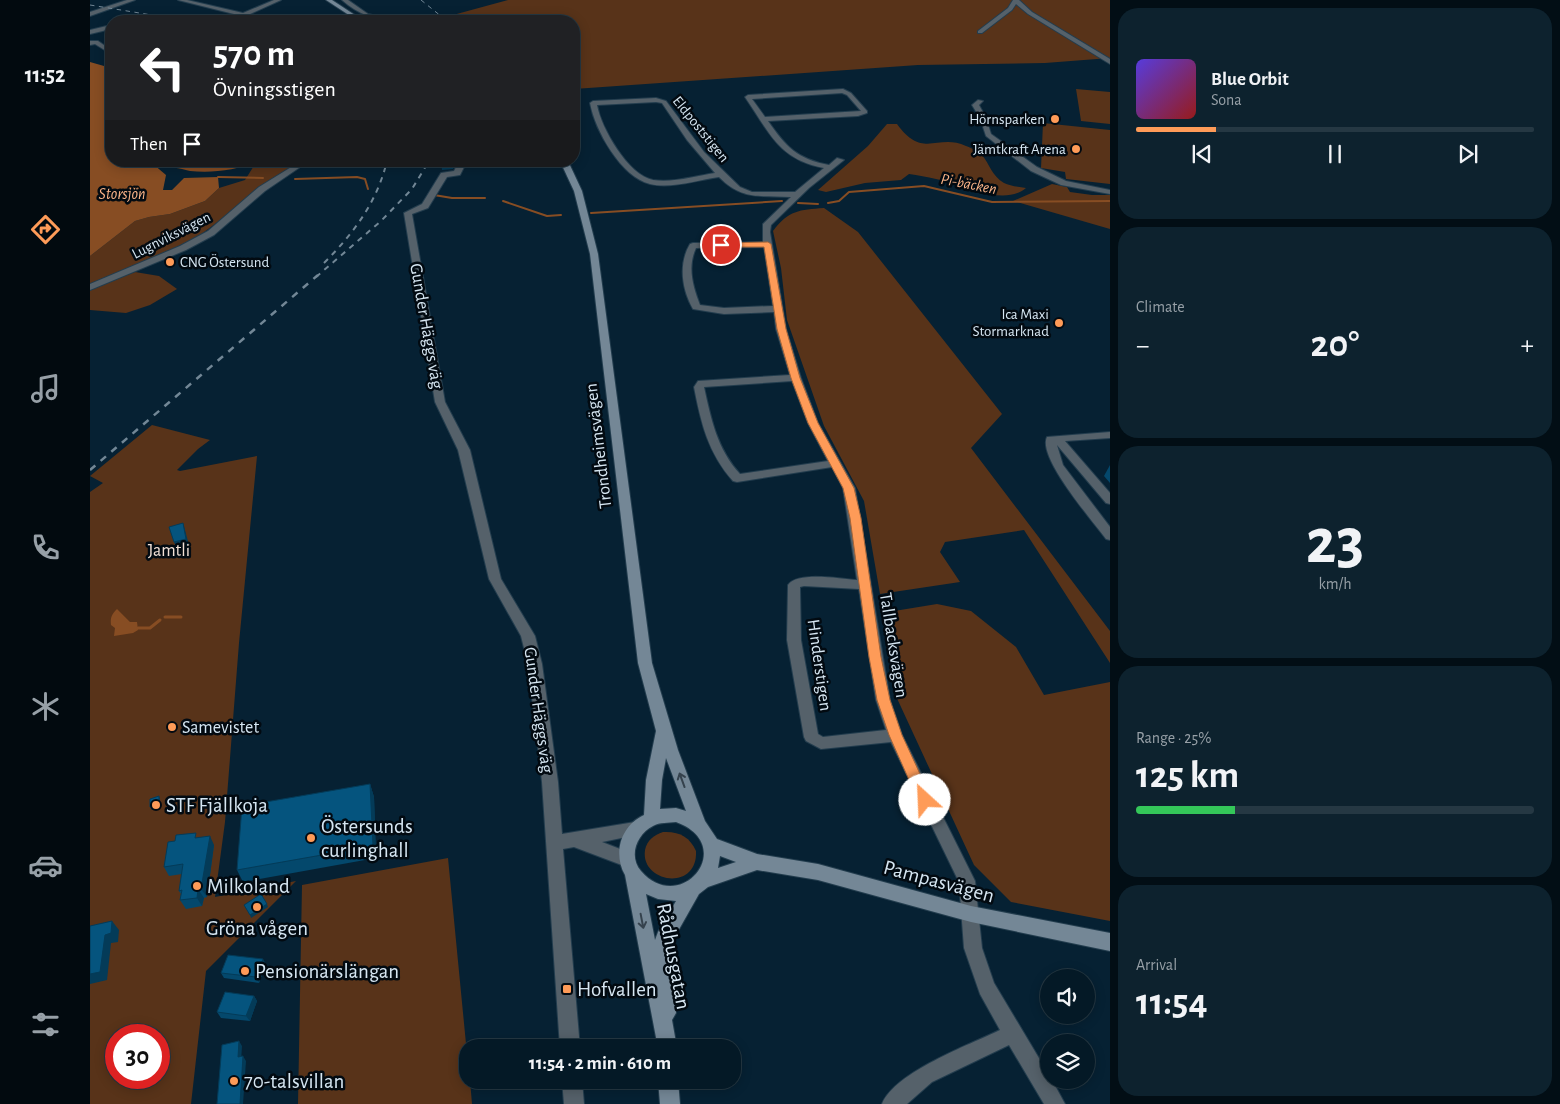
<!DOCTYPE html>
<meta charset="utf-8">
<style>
:root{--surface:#041926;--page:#0d222e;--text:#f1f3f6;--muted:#97a0a7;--line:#253843;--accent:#fe9b58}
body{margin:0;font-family:"Alegreya Sans",sans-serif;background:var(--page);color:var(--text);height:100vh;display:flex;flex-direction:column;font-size:19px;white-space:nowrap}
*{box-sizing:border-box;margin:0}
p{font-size:16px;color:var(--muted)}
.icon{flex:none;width:28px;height:28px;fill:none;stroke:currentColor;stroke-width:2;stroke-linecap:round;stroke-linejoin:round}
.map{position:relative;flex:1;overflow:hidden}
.panel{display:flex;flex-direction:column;gap:8px;padding:8px;background:#020e15;width:450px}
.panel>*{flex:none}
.top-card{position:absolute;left:15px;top:15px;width:475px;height:152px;border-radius:20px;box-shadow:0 2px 12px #0003,0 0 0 1px var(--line);background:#202124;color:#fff;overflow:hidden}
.fabs{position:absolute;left:950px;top:969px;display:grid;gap:10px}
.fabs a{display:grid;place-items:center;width:55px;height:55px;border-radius:50%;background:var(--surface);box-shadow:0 2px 12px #0003,0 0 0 1px var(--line);font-size:25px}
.speed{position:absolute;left:15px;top:1024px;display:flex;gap:10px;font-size:25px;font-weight:700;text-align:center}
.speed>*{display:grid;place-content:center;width:65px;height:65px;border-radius:50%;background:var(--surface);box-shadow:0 2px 12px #0003,0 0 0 1px var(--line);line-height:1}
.speed .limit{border:8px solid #d22;background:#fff;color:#111}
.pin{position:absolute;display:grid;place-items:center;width:42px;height:42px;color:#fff;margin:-21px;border:2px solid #fff;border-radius:50%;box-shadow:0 1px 5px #0007}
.me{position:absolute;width:55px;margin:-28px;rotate:335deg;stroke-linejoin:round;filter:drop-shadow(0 0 4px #0008)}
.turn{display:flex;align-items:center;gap:18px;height:105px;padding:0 25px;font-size:22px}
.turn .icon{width:65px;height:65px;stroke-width:2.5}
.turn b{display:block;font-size:35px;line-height:42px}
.then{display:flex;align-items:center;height:48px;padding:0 25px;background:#0003;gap:10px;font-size:19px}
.big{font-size:38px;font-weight:600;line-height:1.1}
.panel .widget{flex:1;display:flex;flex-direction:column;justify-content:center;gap:8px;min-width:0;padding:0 18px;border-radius:20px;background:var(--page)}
.panel .dial{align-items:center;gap:0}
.dial b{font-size:65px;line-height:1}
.song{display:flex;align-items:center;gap:15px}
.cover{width:60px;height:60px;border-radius:8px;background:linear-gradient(135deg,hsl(250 70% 55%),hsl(0 70% 35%))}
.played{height:5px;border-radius:2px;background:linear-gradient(90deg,var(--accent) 20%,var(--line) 20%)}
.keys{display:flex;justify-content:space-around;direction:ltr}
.heat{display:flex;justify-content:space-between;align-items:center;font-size:28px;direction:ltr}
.charge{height:8px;border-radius:4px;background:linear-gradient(90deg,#34c759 25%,var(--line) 0)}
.trip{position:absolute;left:369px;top:1039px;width:282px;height:50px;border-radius:20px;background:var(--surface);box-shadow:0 2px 12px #0003,0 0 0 1px var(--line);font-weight:600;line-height:50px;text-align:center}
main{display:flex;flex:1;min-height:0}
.menu{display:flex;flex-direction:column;width:90px;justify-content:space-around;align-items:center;background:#020a0f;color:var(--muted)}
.menu .icon{width:35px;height:35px}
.menu .selected{color:var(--accent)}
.menu b{font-size:22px;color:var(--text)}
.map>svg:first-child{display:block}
.green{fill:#583319;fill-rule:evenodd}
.water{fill:#874d23}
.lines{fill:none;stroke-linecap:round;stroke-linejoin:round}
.stream-far1{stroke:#874d23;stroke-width:2}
.stream{stroke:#874d23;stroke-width:3}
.minor-casing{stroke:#233d4e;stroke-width:2}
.secondary-casing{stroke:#233d4e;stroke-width:2}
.minor{fill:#55616a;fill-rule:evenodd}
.secondary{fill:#748796;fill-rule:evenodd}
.rail-far2{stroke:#728796;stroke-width:1;stroke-dasharray:4.5 4.5;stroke-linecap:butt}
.rail-far1{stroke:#728796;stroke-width:2;stroke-dasharray:5.5 5.5;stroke-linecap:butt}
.rail{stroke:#728796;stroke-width:2.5;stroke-dasharray:7 7;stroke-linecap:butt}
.wall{fill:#04486c}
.shaded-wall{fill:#043b58}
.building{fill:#05547e;stroke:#043b58}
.oneway{stroke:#35424d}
.route{fill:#fe9b58;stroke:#a56539}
.poi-dot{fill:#fe9b58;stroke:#020a11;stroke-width:2}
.labels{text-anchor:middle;stroke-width:5;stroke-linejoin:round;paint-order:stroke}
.far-poi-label{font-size:15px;fill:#d6e6f2;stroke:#020a11;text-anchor:end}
.far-street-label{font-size:15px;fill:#d6e6f2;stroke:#020a11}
.far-water-label{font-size:16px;font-style:italic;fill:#fcb589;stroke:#020a11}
.street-label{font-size:18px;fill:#d6e6f2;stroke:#020a11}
.park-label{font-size:18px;fill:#f2e0d5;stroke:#020a11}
.poi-label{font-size:18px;fill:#d6e6f2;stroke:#020a11;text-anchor:start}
.near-poi-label{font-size:21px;fill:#d6e6f2;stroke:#020a11;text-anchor:start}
.near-street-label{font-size:21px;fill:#d6e6f2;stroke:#020a11}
</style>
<main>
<nav class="menu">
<b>11:52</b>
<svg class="icon selected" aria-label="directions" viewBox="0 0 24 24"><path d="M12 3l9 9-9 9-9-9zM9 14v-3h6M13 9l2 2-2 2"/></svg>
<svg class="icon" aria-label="music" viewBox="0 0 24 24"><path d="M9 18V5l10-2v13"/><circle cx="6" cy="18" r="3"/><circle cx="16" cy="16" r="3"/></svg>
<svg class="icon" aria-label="phone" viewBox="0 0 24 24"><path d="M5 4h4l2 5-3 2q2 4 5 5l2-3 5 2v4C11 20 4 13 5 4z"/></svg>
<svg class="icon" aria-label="climate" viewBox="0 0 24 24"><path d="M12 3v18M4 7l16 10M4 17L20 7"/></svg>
<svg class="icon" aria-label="car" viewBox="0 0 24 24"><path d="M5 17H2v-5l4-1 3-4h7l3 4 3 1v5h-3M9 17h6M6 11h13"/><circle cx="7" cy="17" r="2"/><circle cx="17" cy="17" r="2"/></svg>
<svg class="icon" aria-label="filters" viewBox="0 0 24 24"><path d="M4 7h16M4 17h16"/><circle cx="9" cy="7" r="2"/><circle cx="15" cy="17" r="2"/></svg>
</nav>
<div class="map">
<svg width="1020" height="1104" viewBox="0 0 1020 1104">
<rect width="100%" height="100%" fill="#062133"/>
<g class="green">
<path d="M418 0H1020V58L955 63 828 65 484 89V21H370L363 15Z"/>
<path d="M986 89 1020 92V124L991 121Z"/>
<path d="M953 123 1020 130V184L976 179 975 172 951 168Z"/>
<path d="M797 124H807C833 160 847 133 876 146 881 148 890 152 892 155 900 165 902 176 914 183 920 186 929 187 936 188 925 198 904 197 891 191 885 189 880 185 873 184 855 182 837 176 819 174L811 180 775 183 736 192 728 190 778 146Z"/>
<path d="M167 161H211L164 191 137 215 106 238 68 256 0 284V256L45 221 59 217 80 214 115 201 129 188 155 180Z"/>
<path d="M962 184 977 187 980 192 1002 195H1020V229L923 201Z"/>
<path d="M734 208 768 232 912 414 881 448 1020 631V663L934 530 855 542 850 552 870 582 790 594 774 501 734 426 697 320 691 268 683 231C699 210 709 210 734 208Z"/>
<path d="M45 272 69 276 87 289 60 305 36 313 0 310V289Z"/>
<path d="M62 425 120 440 108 449 87 470 90 471 167 456 149 643 135 822 125 897 206 881 116 971 101 1104H0V492L13 483 0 476ZM26 1035H69V1078H26Z"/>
<path d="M847 604 881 611 926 647 954 695 1020 682V921L921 902 884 865 805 694 792 613Z"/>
<path d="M573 832C589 831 600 837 606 851 608 892 550 883 555 850 557 840 564 835 573 832Z"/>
<path d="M358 858 377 1054 378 1080H380L382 1104H208L212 885Z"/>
</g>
<g class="water">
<path d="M0 62 21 68V161H165C148 171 120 173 100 171 93 170 89 167 81 168L69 162 64 163 63 164 76 175 73 190H82L94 178 128 177 129 188 115 201 80 214 59 217 45 221 0 256Z"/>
<path d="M27 609 40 622H47L48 630 43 633 24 636 25 628 21 625C20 617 22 614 27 609Z"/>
</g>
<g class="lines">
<g class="stream-far1">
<path d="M128 177 173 178"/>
<path d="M205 179 267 177 275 179 278 189"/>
<path d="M344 195 362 198H395"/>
<path d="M413 201 457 216 471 215"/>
<path d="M708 203 728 204"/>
<path d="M738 203 749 201 759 192 834 186 902 202 1020 201"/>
<path d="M501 213 692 201"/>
</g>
<g class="stream">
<path d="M75 617H91"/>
<path d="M48 628H60L70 620"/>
</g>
<g class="minor-casing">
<g id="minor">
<path d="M37 0H45L0 16V12Z"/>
<path d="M88 0H97L153 13 184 0H191L158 15 181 21H172Z"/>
<path d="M252 0H258L278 14 310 21C288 22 269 15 252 0Z"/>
<path d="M923 0H929L942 12 1020 59V64L938 14 926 4 922 10 892 33H888V31L918 8Z"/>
<path d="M21 25V29L0 34V30Z"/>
<path d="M0 41H8L21 50V54L5 44 0 45Z"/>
<path d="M753 89 761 93 777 111V113L768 116 678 121C696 147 707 159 739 165L747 158 754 160 719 188 681 225 680 232 696 329 711 378 728 423 765 488 800 700 812 735 885 881 892 948 904 983 959 1075V1080H962L975 1104H954L919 1045 842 1082 817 1104H792C805 1072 879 1045 910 1030L890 994 874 948 869 882 801 742 731 749 716 741 714 737 697 640 698 585C707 571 751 579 767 580L753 488 742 467 647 482 643 481C618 453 611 423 604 387L608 381 700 375 686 329 684 312 634 314 603 309C592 290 588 264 600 244L603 243 673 242V224L701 197C670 195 653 201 629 177 608 180 581 189 560 184 531 177 505 130 500 103L503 101 566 98 576 101 614 152 650 187 662 192H705L734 168C689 160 679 132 655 97L658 95ZM752 93 757 95 771 111 675 117 662 99ZM566 102 572 103 597 140 625 173C606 176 583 183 563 180 538 175 511 128 507 105ZM674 247 683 306 634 308 610 305C603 287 597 267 606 248ZM702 381 718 423 738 461 650 474C627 449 621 419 614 387ZM714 586 769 589 786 700 796 730 733 737 728 734 711 640 710 587Z"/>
<path d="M888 100 893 101 889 105 896 118 901 134 947 167 976 181 1020 190V194L971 185 941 171 896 136 890 118 882 105Z"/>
<path d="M211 161H219L175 191 124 235 96 250 0 290V284L90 246 118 231 169 187Z"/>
<path d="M369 161H377L370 175 357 177 338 208 322 214 355 402 380 450 411 579 445 636 452 664 468 782 472 834 545 822 551 824 553 829 551 834 512 842 543 854 545 859 543 864 537 867 484 847 473 849 490 1048H470L452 782 438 664 431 636 399 579 368 450 345 402 314 213 332 204 351 173 364 171Z"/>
<path d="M1020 432V438L975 441 1020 493V504L1016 503 967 445 973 465 1020 527V540L1016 539C1002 520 947 457 957 437Z"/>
<path d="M472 1080H492L494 1104H474Z"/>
</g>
</g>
<g class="secondary-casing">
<g id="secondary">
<path d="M236 0H242L274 21H268Z"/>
<path d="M470 161H478L492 191 508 254 562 663 588 750 615 821 627 839 667 854 728 864 881 906 1020 933V951L881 922 728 880 667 870 618 887 609 894 583 940 586 1013 582 1020 587 1048H568L535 875C523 854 530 826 554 815L556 780 566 731 548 663 500 254 484 191ZM576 758 596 811 586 808 570 809 572 780ZM586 822C649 845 591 917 551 871 538 856 547 834 563 826 570 822 578 823 586 822ZM630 856 646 862 628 868ZM556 894 568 899 586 901 568 932 565 940Z"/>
<path d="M568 1080H588L590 1104H570Z"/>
</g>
</g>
<use href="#minor" class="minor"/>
<use href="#secondary" class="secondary"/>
<g class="rail-far2">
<path d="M331 0 357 21"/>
<path d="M0 5 99 21"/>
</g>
<g class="rail-far1">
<path d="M234 263C264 233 287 202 297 161"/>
<path d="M226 277 291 221 322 189 339 161"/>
</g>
<path class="rail" d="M0 470 228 275"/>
</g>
<g class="wall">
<path d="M1020 465V483L1014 476Z"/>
<path d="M280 784 284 797 286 858 153 882 147 870Z"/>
<path d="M109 838 124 845 117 897 114 898 112 906 96 909 90 900 91 894 89 891 92 874 79 876 74 867Z"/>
<path d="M176 964 169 983 134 978 131 973Z"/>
<path d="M164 996 167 1001 160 1021 131 1018 127 1012Z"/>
</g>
<g class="shaded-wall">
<path d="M362 161H368L363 169 352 170 351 162Z"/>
<path d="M93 523 95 530 99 545 87 549 84 542Z"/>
<path d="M280 784 284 797 286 858 283 846Z"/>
<path d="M69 796 70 799V808L62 810 60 807Z"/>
<path d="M120 836 124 845 117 897 111 889Z"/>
<path d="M108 889 114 898 112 906 107 898Z"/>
<path d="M177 904 178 907 161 918 160 915Z"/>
<path d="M22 921 29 930 28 942 21 943 17 980 0 984V974L15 935Z"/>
<path d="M173 959 176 964 169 983 166 977Z"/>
<path d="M164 996 167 1001 160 1021 156 1016Z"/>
<path d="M149 1041 152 1046 151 1062 148 1057Z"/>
<path d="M153 1056 156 1061 153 1104H150Z"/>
</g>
<g class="building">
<path d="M93 523 96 539 84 542 79 527Z"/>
<path d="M280 784 283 846 147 870 152 806Z"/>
<path d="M69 796V805L60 807V799Z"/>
<path d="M106 833 105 838 120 836 111 889H108L107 898 90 900 92 890 89 891 93 864 74 867 78 842 85 841 86 835Z"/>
<path d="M171 894 177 904 160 915 154 905Z"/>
<path d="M22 921 21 933 15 935 10 972 0 974V926Z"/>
<path d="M138 955 173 959 166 977 131 973Z"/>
<path d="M135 992 164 996 156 1016 127 1012Z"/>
<path d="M149 1041 148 1057 153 1056 150 1104H127L132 1045Z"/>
</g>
<defs><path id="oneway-shaft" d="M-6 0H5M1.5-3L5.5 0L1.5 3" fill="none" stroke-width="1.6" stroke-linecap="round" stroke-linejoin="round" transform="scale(1.25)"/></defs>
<g class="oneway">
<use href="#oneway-shaft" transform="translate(592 780) rotate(-110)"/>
<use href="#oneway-shaft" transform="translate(552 921) rotate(79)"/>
</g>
<path class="route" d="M678 242 681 244 696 329 710 378 728 423 764 488 771 518 791 657 800 700 812 735 842 800 840 804 835 806 830 804 828 800 799 735 787 700 779 657 760 518 753 488 718 423 701 378 687 329 674 247H631L628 245 631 243Z"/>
<g class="poi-dot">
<circle cx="965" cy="119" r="5"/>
<circle cx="986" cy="149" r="5"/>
<circle cx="80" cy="262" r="5"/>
<circle cx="969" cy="323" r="5"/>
<circle cx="82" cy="727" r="5"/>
<circle cx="66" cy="805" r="5"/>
<circle cx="221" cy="838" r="5"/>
<circle cx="107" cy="886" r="5"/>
<circle cx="167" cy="907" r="5"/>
<circle cx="155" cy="971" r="5"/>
<rect x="472" y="984" width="10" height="10" rx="2.5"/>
<circle cx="144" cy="1081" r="5"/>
</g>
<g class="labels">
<g class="far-poi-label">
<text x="955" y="124">Hörnsparken</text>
<text x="976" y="154">Jämtkraft Arena</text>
<text x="90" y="267" text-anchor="start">CNG Östersund</text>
<text x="959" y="319">Ica Maxi<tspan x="959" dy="17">Stormarknad</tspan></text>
</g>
<g class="far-street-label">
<text transform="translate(611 129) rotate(51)" y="5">Eldpoststigen</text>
<text transform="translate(81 235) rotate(-27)" y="5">Lugnviksvägen</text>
</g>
<g class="far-water-label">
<text transform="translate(879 183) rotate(11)" y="6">Pi-bäcken</text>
<text x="32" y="199">Storsjön</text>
</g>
<g class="street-label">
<text transform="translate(337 326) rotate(80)" y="6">Gunder Häggs väg</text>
<text transform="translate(508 446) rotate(-97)" y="6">Trondheimsvägen</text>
<text transform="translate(804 645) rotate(81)" y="6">Tallbacksvägen</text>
<text transform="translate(730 665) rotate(82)" y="6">Hinderstigen</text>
<text transform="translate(449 710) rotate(82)" y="6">Gunder Häggs väg</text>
</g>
<g class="park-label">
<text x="79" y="556">Jamtli</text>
</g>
<g class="poi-label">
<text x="92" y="733">Samevistet</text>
</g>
<g class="near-poi-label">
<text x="76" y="812">STF Fjällkoja</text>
<text x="231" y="833">Östersunds<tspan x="231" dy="24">curlinghall</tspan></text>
<text x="117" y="893">Milkoland</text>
<text x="167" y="935" text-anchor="middle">Gröna vågen</text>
<text x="165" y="978">Pensionärslängan</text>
<text x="487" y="996">Hofvallen</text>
<text x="154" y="1088">70-talsvillan</text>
</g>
<g class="near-street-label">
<text transform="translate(849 881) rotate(15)" y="7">Pampasvägen</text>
<text transform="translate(584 956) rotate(79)" y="7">Rådhusgatan</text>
</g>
</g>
</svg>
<div class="fabs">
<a><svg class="icon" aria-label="sound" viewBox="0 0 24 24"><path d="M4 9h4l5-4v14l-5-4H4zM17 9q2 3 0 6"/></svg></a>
<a><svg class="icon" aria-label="layers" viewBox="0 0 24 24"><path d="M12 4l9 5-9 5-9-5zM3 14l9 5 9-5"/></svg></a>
</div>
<div class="speed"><div class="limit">30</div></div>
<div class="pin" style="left:631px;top:245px;background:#d93025"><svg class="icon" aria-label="arrive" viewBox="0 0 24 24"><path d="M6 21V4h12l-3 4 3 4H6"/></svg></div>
<svg class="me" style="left:835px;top:800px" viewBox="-20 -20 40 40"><circle r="19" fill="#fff"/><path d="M0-13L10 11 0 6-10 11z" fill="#fe9b58"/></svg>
<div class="trip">11:54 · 2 min · 610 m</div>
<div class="top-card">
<div class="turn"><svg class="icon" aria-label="left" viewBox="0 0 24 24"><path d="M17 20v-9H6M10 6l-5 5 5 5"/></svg><div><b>570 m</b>Övningsstigen</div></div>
<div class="then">Then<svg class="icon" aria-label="arrive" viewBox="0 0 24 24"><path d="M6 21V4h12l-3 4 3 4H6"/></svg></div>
</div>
</div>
<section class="panel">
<div class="widget">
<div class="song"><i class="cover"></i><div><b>Blue Orbit</b><p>Sona</p></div></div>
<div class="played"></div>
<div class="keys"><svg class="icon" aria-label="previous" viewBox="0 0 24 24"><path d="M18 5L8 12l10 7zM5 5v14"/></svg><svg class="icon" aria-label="pause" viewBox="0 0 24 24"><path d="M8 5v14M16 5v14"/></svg><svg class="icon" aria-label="next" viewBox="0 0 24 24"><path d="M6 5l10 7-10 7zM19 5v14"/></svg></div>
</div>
<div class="widget"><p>Climate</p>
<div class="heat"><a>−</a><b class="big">20°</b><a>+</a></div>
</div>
<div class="widget dial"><b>23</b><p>km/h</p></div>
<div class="widget"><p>Range · 25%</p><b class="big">125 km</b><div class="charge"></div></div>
<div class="widget"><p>Arrival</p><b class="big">11:54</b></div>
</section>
</main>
